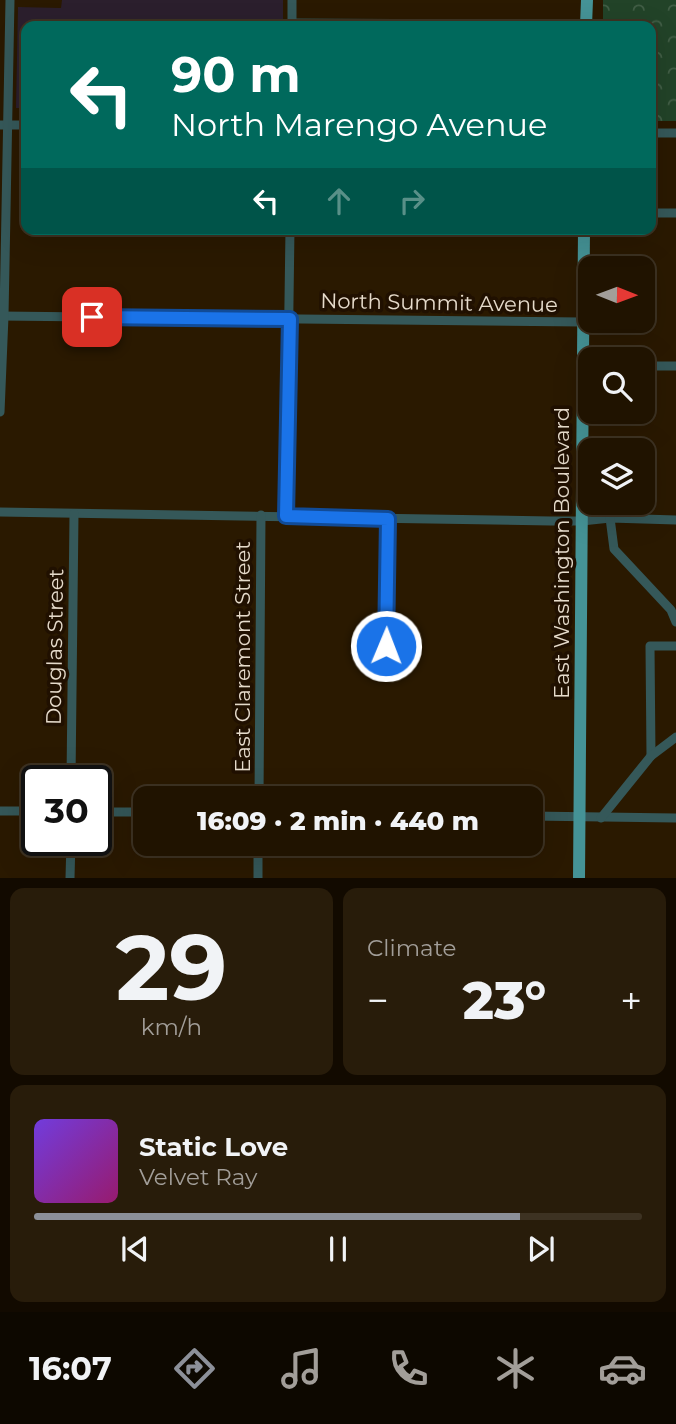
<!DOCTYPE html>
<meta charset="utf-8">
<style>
:root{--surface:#201300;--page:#281c0a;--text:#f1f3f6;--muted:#a29e99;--line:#3d3222;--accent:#8c9099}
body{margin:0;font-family:Montserrat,sans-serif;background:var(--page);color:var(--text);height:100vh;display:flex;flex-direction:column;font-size:26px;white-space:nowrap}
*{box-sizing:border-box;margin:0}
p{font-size:23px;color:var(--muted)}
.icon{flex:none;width:38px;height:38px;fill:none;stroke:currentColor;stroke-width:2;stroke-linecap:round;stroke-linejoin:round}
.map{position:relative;height:878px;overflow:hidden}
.details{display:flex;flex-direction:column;gap:10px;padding:10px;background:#120a00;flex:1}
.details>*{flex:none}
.top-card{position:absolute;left:21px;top:21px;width:635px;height:214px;border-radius:14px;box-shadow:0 7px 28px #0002,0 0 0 2px var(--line);background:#00695c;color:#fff;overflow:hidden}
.needle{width:46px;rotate:91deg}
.controls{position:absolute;left:578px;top:256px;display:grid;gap:14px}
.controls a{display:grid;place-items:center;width:77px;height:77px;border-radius:14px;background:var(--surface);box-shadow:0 7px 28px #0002,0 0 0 2px var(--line);font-size:35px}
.speed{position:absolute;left:21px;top:765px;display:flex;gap:14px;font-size:35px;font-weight:700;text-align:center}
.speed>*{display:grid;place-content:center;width:91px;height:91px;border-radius:50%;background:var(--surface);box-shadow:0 7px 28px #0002,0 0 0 2px var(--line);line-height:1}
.speed .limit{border:4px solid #111;border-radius:10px;background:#fff;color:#111}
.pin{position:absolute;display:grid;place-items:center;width:60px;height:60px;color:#fff;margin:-30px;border-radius:14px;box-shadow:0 4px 10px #0006}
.me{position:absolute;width:77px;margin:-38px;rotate:1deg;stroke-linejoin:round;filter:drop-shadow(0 0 5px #0008)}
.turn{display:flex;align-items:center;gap:24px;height:147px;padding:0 35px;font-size:32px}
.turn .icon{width:91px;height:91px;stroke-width:2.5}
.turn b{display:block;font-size:49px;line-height:60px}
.lanes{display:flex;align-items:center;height:66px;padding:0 35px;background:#0003;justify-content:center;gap:35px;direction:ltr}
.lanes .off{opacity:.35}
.big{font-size:52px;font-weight:800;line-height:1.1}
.details .tile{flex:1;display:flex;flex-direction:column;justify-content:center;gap:10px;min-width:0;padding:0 24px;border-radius:14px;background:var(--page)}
.details .dial{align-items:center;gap:0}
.dial b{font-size:91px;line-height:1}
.song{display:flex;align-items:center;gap:21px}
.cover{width:84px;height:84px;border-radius:10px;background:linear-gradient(135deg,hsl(260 70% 55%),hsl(320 70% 35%))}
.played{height:7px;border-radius:4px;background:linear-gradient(90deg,var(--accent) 80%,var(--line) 80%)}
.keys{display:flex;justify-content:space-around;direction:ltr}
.heat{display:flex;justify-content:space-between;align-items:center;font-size:38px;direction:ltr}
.details .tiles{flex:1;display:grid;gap:10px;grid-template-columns:1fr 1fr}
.tile:last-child{grid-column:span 2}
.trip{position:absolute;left:133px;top:786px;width:410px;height:70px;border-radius:14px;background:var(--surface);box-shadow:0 7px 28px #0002,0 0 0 2px var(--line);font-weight:800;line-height:70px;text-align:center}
.tab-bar{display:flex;height:112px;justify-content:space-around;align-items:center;background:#0d0800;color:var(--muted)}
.tab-bar .icon{width:49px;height:49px}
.tab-bar .active{color:var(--accent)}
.tab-bar b{font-size:32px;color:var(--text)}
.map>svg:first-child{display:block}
.commercial{fill:#2b1f2d}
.park{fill:url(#park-crowns)}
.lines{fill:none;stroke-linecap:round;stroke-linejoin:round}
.minor{stroke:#355859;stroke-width:9}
.major{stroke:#459396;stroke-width:12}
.route-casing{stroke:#114b97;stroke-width:18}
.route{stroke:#1a73e8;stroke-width:12}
.labels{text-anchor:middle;stroke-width:7;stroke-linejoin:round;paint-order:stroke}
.street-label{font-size:21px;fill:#e6dbcb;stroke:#201000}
</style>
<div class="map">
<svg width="676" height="878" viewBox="0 0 676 878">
<defs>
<pattern id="park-crowns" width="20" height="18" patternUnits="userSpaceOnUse" patternTransform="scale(1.75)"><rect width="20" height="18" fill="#224328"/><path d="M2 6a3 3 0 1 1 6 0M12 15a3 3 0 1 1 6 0" fill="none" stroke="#425e46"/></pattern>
</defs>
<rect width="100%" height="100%" fill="#2a1900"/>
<path class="commercial" d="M62 0H283V26H26V108H16L18 7 61 8Z"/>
<path class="park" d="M603 0H676V121H651V26H603Z"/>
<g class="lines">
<g class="minor">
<path d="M292 23 498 24 511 26"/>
<path d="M292 26V0"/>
<path d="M0 125H26"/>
<path d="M651 133H676"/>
<path d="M651 213H676"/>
<path d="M0 316 583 322"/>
<path d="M642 366H676"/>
<path d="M0 412 4 316 10 0"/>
<path d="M0 512 551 521H582L610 518 676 520"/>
<path d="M286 516 290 229"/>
<path d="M610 518 614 549 671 610 676 622"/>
<path d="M386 646 388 519"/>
<path d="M651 756 650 646H676"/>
<path d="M71 780 74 514"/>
<path d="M259 798 261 515"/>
<path d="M0 811H37"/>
<path d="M96 812H145"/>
<path d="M530 816 676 818"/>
<path d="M601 818 651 756 676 737"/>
<path d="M70 878 71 840"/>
<path d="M258 878V844"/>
</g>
<g class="major">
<path d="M586 26 587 0"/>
<path d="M579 878 584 229"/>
</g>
</g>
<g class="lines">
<g class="route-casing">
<path id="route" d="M92 317 290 319 286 516 388 519 386 646"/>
</g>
<use href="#route" class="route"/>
</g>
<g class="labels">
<g class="street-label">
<text transform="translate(439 303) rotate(1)" y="7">North Summit Avenue</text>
<text transform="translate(562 553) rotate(-90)" y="7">East Washington Boulevard</text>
<text transform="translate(55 647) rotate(-89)" y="7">Douglas Street</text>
<text transform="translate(243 657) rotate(-90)" y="7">East Claremont Street</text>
</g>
</g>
</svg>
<div class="controls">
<a><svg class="needle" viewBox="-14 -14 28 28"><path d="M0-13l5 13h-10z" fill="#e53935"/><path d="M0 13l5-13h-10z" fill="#a29e99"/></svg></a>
<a><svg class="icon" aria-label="search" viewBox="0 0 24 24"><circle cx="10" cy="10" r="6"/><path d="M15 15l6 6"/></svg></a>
<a><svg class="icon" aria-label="layers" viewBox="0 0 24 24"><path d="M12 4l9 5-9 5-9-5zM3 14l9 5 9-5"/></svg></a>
</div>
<div class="speed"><div class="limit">30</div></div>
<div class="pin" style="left:92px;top:317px;background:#d93025"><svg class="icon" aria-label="arrive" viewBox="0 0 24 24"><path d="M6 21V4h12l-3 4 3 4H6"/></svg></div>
<svg class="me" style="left:386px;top:646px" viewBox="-20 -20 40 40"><circle r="17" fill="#1a73e8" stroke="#fff" stroke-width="3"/><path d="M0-11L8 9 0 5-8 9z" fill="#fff"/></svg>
<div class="trip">16:09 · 2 min · 440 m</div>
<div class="top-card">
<div class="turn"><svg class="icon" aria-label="left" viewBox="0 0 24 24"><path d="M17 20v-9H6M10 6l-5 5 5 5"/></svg><div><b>90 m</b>North Marengo Avenue</div></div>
<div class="lanes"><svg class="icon" aria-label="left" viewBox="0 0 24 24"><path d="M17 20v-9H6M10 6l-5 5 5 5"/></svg><svg class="icon off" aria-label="ahead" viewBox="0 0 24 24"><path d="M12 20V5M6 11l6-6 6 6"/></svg><svg class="icon off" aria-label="right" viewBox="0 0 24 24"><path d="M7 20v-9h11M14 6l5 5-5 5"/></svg></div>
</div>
</div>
<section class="details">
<div class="tiles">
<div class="tile dial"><b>29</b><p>km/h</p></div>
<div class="tile"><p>Climate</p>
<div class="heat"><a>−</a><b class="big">23°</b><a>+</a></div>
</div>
<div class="tile">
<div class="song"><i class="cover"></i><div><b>Static Love</b><p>Velvet Ray</p></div></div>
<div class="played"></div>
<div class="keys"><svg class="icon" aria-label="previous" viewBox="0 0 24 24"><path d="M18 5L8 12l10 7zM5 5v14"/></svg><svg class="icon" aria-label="pause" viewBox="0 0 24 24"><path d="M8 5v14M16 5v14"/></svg><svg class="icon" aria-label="next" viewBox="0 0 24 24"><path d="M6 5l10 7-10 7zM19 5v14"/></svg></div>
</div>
</div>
</section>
<nav class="tab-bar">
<b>16:07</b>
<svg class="icon active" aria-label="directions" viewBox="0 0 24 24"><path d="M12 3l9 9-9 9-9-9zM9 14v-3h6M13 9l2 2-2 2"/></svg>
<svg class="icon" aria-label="music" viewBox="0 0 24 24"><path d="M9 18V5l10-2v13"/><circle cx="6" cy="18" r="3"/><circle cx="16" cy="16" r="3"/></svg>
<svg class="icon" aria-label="phone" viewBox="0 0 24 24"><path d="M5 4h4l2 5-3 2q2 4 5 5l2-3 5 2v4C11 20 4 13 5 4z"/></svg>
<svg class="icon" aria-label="climate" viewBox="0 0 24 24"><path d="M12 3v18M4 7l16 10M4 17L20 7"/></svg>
<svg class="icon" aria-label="car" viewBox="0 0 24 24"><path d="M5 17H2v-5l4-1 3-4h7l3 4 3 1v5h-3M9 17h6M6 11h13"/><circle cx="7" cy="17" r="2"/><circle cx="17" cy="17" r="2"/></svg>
</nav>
